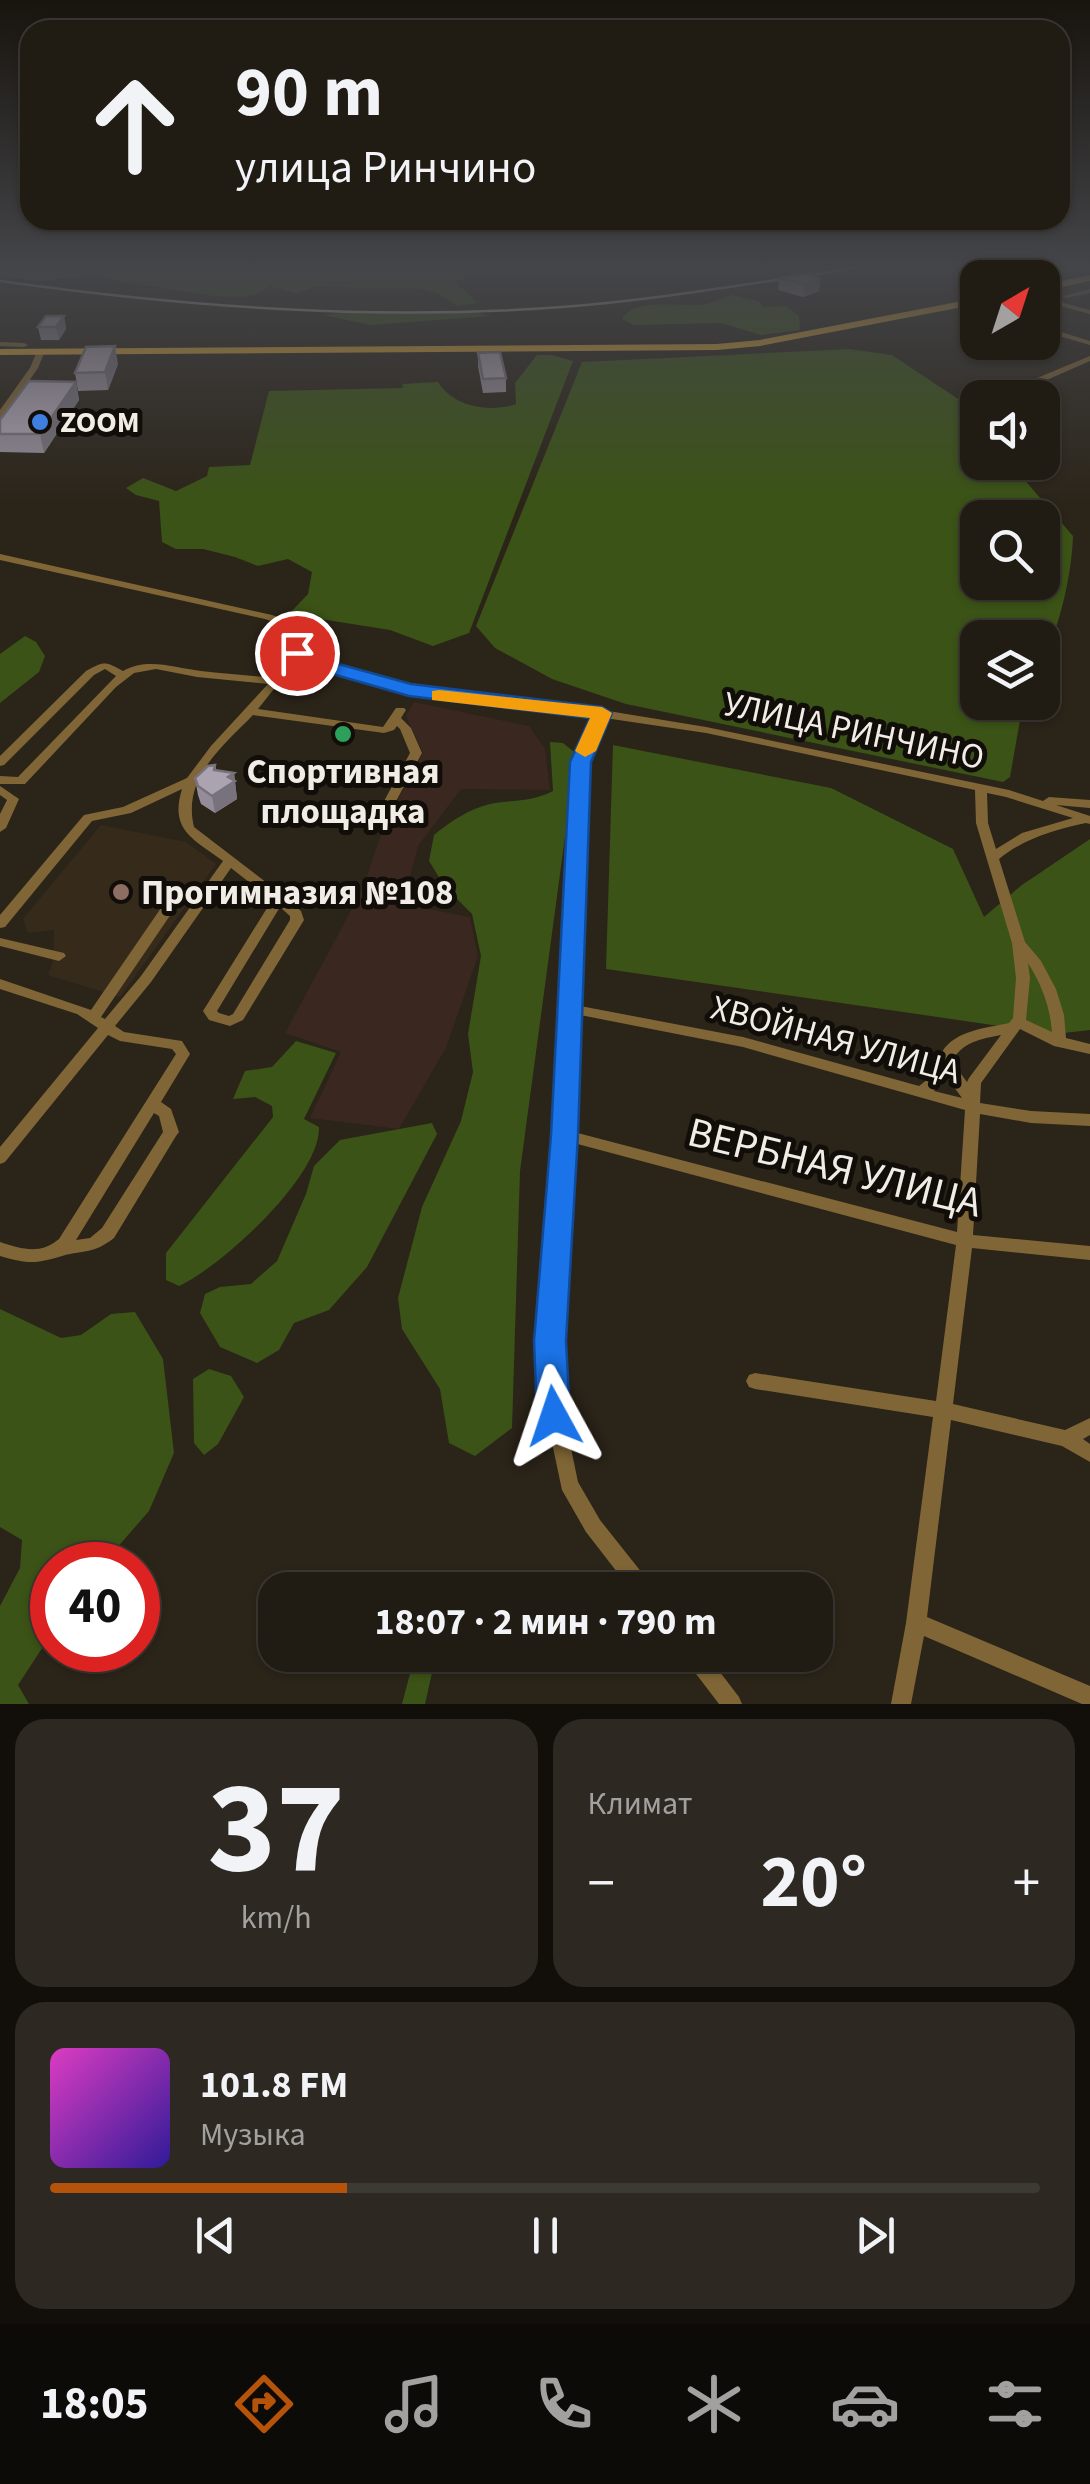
<!DOCTYPE html>
<html lang="ru">
<meta charset="utf-8">
<style>
:root{--surface:#201b13;--page:#2d2821;--text:#f1f3f6;--muted:#a2a1a0;--line:#3d3933;--accent:#b45309}
body{margin:0;font-family:"Source Sans 3",sans-serif;background:var(--page);color:var(--text);height:100vh;display:flex;flex-direction:column;font-size:38px;white-space:nowrap}
*{box-sizing:border-box;margin:0}
p{font-size:32px;color:var(--muted)}
.icon{flex:none;width:55px;height:55px;fill:none;stroke:currentColor;stroke-width:2;stroke-linecap:round;stroke-linejoin:round}
.map{position:relative;height:1704px;overflow:hidden}
.side{display:flex;flex-direction:column;gap:15px;padding:15px;background:#120f0a;flex:1}
.side>*{flex:none}
.hud{position:absolute;left:20px;top:20px;width:1050px;height:210px;border-radius:30px;box-shadow:0 2px 8px #0004,0 0 0 2px var(--line);background:#201b13;color:var(--text);overflow:hidden}
.needle{width:65px;rotate:39deg}
.fabs{position:absolute;left:960px;top:260px;display:grid;gap:20px}
.fabs a{display:grid;place-items:center;width:100px;height:100px;border-radius:20px;background:var(--surface);box-shadow:0 2px 8px #0004,0 0 0 2px var(--line);font-size:50px}
.speed{position:absolute;left:30px;top:1542px;display:flex;gap:20px;font-size:50px;font-weight:700;text-align:center}
.speed>*{display:grid;place-content:center;width:130px;height:130px;border-radius:50%;background:var(--surface);box-shadow:0 2px 8px #0004,0 0 0 2px var(--line);line-height:1}
.speed .limit{border:15px solid #d22;background:#fff;color:#111}
.pin{position:absolute;display:grid;place-items:center;width:85px;height:85px;color:#fff;margin:-42px;border:5px solid #fff;border-radius:50%;box-shadow:0 2px 10px #0007}
.me{position:absolute;width:110px;margin:-55px;rotate:355deg;stroke-linejoin:round;filter:drop-shadow(0 0 8px #0008)}
.turn{display:flex;align-items:center;gap:35px;height:210px;padding:0 50px;font-size:45px}
.turn .icon{width:130px;height:130px;stroke-width:2.5}
.turn b{display:block;font-size:70px;line-height:85px}
.big{font-size:75px;font-weight:700;line-height:1.1}
.side .card{flex:1;display:flex;flex-direction:column;justify-content:center;gap:15px;min-width:0;padding:0 35px;border-radius:30px;background:var(--page)}
.side .dial{align-items:center;gap:0}
.dial b{font-size:130px;line-height:1}
.song{display:flex;align-items:center;gap:30px}
.cover{width:120px;height:120px;border-radius:15px;background:linear-gradient(135deg,hsl(310 70% 55%),hsl(250 70% 35%))}
.played{height:10px;border-radius:5px;background:linear-gradient(90deg,var(--accent) 30%,var(--line) 30%)}
.keys{display:flex;justify-content:space-around;direction:ltr}
.heat{display:flex;justify-content:space-between;align-items:center;font-size:55px;direction:ltr}
.side .tiles{flex:1;display:grid;gap:15px;grid-template-columns:1fr 1fr}
.card:last-child{grid-column:span 2}
.trip{position:absolute;left:258px;top:1572px;width:575px;height:100px;border-radius:30px;background:var(--surface);box-shadow:0 2px 8px #0004,0 0 0 2px var(--line);font-weight:700;line-height:100px;text-align:center}
.menu{display:flex;height:160px;justify-content:space-around;align-items:center;background:#0d0b08;color:var(--muted)}
.menu .icon{width:70px;height:70px}
.menu .current{color:var(--accent)}
.menu b{font-size:45px;color:var(--text)}
.map>svg:first-child{display:block}
.built{fill:#362b1b}
.industrial{fill:#392720}
.green{fill:#3b5316;fill-rule:evenodd}
.lines{fill:none;stroke-linecap:round;stroke-linejoin:round}
.minor{fill:#806636;fill-rule:evenodd}
.major{fill:#dca636;fill-rule:evenodd}
.rail{stroke:#b8b2aa;stroke-width:2.5}
.wall{fill:#948c98}
.shaded-wall{fill:#78727c}
.building{fill:#aca3b1;stroke:#78727c;stroke-width:2.5}
.route{fill:#1a73e8;stroke:#114b97;stroke-width:2.5}
.slow{fill:#f59e0b}
.shop-dot{fill:#3f7fe0;stroke:#110d09;stroke-width:4}
.leisure-dot{fill:#2e9e5b;stroke:#110d09;stroke-width:4}
.education-dot{fill:#8d6e63;stroke:#110d09;stroke-width:4}
.labels{text-anchor:middle;stroke-width:10;stroke-linejoin:round;paint-order:stroke}
.far-poi-label{font-size:30px;font-weight:bold;fill:#f1ece5;stroke:#110d09;text-anchor:start}
.street-label{font-size:35px;fill:#f1ece5;stroke:#110d09}
.poi-label{font-size:35px;font-weight:bold;fill:#f1ece5;stroke:#110d09}
.near-street-label{font-size:42px;fill:#f1ece5;stroke:#110d09}
</style>
<div class="map">
<svg width="1090" height="1704" viewBox="0 0 1090 1704">
<rect width="100%" height="100%" fill="#2b2419"/>
<path class="built" d="M101 825 186 842 216 864 120 997 48 975 53 961 54 930 28 933 23 919Z"/>
<path class="industrial" d="M414 702 529 726 545 749 550 790 461 789 418 846 403 904 470 917 478 956 446 1048 399 1129 310 1118 341 1052 285 1033 362 890 385 823 423 753 406 716Z"/>
<g class="green">
<path d="M0 266H488L455 282 477 303 457 306 438 293 417 288 315 287 295 293 270 286 260 293 242 297 214 296 124 282 98 274 41 281 0 276Z"/>
<path d="M732 295 758 301 764 307 786 306 799 316 800 330 761 335 721 323 634 325 622 319C633 298 680 306 700 305 711 304 721 298 732 295Z"/>
<path d="M341 313H478L490 316 371 325 323 315Z"/>
<path d="M849 349 892 355 973 409 968 410 977 428 978 462 1010 463 1073 536C1072 572 1060 628 1043 658L1042 638H978V702L1023 703 1010 777 1003 782 626 704 552 679 495 648 476 626 582 362ZM978 518H1042V582H978Z"/>
<path d="M537 355H552L573 361 469 633 433 646 390 630 289 614 308 594 312 572 288 559 258 566 235 557 203 549H176L162 542 159 501 136 495 126 488 143 478 176 491 207 476 209 467 250 465 269 391 403 388 402 384 438 382C453 407 491 413 516 404L515 383Z"/>
<path d="M25 636 36 642 45 656 39 672 0 703V654Z"/>
<path d="M550 742 563 743 573 751 574 770 520 1171 512 1428 475 1456 449 1443 440 1389 402 1329 398 1298 422 1207 461 1121 473 1072 468 1034 481 956 472 914 445 887 429 861 434 835C451 821 469 809 490 804 514 799 529 803 553 791Z"/>
<path d="M613 745 831 788 953 849 984 917 1022 885 1090 839V1030L1055 1034 606 969Z"/>
<path d="M296 1041 336 1053 304 1119 319 1127C321 1176 221 1267 179 1286L166 1280V1253L273 1117 272 1106 255 1097 233 1099 245 1071 272 1067Z"/>
<path d="M432 1123 437 1134 367 1267 329 1310 294 1323 279 1350 257 1363 220 1347 200 1313 205 1294 220 1287 251 1284 277 1261 306 1194 314 1166 340 1140Z"/>
<path d="M0 1309 61 1338 81 1335 111 1314 135 1312 163 1359 174 1453 149 1511 102 1565H52V1633L18 1685 29 1704H0V1606L20 1568 22 1540 0 1527Z"/>
<path d="M209 1369 231 1376 244 1397 218 1444 204 1455 194 1443 193 1379Z"/>
<path d="M415 1655H436L425 1704H402Z"/>
</g>
<g class="lines">
<g class="minor">
<path d="M1090 289V293L1066 298 1063 296Z"/>
<path d="M1042 297 1090 310V314L1042 301Z"/>
<path d="M950 304 978 307V311L948 307 946 306Z"/>
<path d="M1042 326 1090 341V345L1042 331Z"/>
<path d="M0 342 24 343 28 345 24 347 0 346Z"/>
<path d="M38 349 45 351 38 368 3 418H0V410L30 368Z"/>
<path d="M1090 356V361L1042 382 976 392 972 390 976 388 1037 378Z"/>
<path d="M0 554 272 615 296 623 308 634 309 636 306 648 301 656 410 687 602 710 706 727 1009 790 1043 801 1049 797 1090 800V808L1056 805 1090 816V824L1086 823C1054 830 1025 838 999 859L1025 942 1041 961 1056 989 1064 1015 1066 1038 1090 1044V1054L1054 1046 1020 1029 981 1083 980 1103 1031 1111 1090 1114V1126L1031 1123 980 1114 973 1235 1090 1246V1260L972 1248 953 1404 1065 1430 1090 1418V1435L1083 1439 1090 1444V1462L1062 1446 951 1420 927 1617 1090 1686V1704H1082L924 1636 911 1704H891L906 1623 933 1417 755 1389 749 1387 746 1381 749 1375 755 1373 936 1401 956 1245 570 1142 559 1391 578 1482 600 1520 650 1583 653 1590H631L586 1532 562 1490 541 1391 574 762 595 716 409 693 296 661 258 709 383 727 396 708H404L406 710 401 718 411 728 422 753 388 816 382 820 376 816 410 753 400 729 397 726 394 730 384 733 253 715C222 747 182 778 194 827L284 896 301 911 304 920 243 1020 230 1026 209 1020 203 1011 272 900 231 868 151 982 115 1026 124 1032 182 1041 190 1054 161 1102 171 1109 179 1132 176 1136 114 1238C92 1255 86 1249 62 1256 34 1264 29 1264 0 1256V1242C22 1249 40 1255 59 1239L176 1054 172 1049 120 1041 108 1035 5 1162 0 1164V1147L98 1028 77 1014 0 989V979L91 1010 161 908H171L173 911 171 914 101 1017 105 1019 141 976 223 861C194 839 169 831 182 789L131 813 92 821 5 927 0 928V915L84 815 123 807 187 778 211 746 268 684 197 677 156 669 134 673 116 687 25 784H0V776L18 777 116 676 105 669 94 675 4 765 0 766V756L86 671C104 661 105 661 123 671 148 657 174 668 201 671 225 674 249 675 273 678L296 648 299 637 288 627 265 619 0 560ZM605 718 706 733 975 790 976 823 1012 943 1016 978 1013 1018 1009 1023C987 1028 955 1030 942 1052 934 1066 933 1077 919 1086L743 1037 575 1005 586 762ZM987 793 1006 797 1073 818 1022 833 996 849 988 823ZM280 907 290 916V920L233 1014 229 1016 219 1013 217 1011ZM1028 963C1042 985 1050 1007 1052 1032L1026 1020 1030 978ZM575 1014 743 1047 965 1110 957 1232 570 1131ZM1001 1035 969 1078 967 1082 952 1062C961 1042 981 1039 1001 1035ZM946 1076 962 1098 934 1091ZM154 1113 159 1116 163 1132 102 1228 90 1238 76 1240Z"/>
<path d="M0 786 19 799 6 828 0 832V814L7 800 0 795Z"/>
<path d="M0 938 64 953 66 956 59 961 0 946Z"/>
<path d="M684 1655H707L739 1697 742 1704H719L687 1662Z"/>
</g>
<g class="major">
<path d="M1090 275V281L1042 291V285Z"/>
<path d="M978 298V304L760 346 717 350 0 355V349L717 344 760 340Z"/>
</g>
<path class="rail" d="M0 281C186 307 374 321 562 307 666 299 769 280 872 266"/>
</g>
<g class="wall">
<path d="M977 266H1064L1063 270 1033 278H1001Z"/>
<path d="M779 278 820 279 819 291 803 297 778 290Z"/>
<path d="M64 316 66 329 59 340H41L38 327Z"/>
<path d="M478 353 506 378V392L483 393 478 366Z"/>
<path d="M118 364 108 390 78 391 75 373Z"/>
<path d="M76 382 79 400 44 453 0 452V420Z"/>
<path d="M215 765 216 770 234 773 237 799 215 813 201 804 198 795 195 778Z"/>
</g>
<g class="shaded-wall">
<path d="M1064 266 1063 270 1033 278H1016Z"/>
<path d="M820 279 819 291 803 297 804 284Z"/>
<path d="M64 316 66 329 59 340 56 327Z"/>
<path d="M115 346 118 364 108 390 105 372Z"/>
<path d="M76 382 79 400 44 453 40 434Z"/>
<path d="M234 773 237 799 215 813 212 796 228 777Z"/>
</g>
<g class="building">
<path d="M985 266H1064L1011 278Z"/>
<path d="M809 273 820 279 804 284 779 278Z"/>
<path d="M46 316H64L56 327H38Z"/>
<path d="M115 346 105 372 75 373 86 347Z"/>
<path d="M500 352 506 378 483 379 478 353Z"/>
<path d="M29 381 76 382 40 434H0V420Z"/>
<path d="M215 765 214 770 234 773 228 777 235 781 212 796 198 786 195 778 208 766Z"/>
</g>
<linearGradient id="sky" x2="0" y2="1"><stop stop-color="#18140e"/><stop offset="0.53" stop-color="#444549"/><stop offset="1" stop-color="#444549" stop-opacity="0"/></linearGradient>
<rect width="1090" height="504" fill="url(#sky)"/>
<path class="route" d="M297 648 306 655 411 684 602 707 612 713 591 762 578 1135 566 1341 570 1416 565 1426 554 1430 542 1426 537 1416 534 1341 551 1135 570 762 590 718 409 696 287 661V653Z"/>
<path class="slow" d="M439 690 602 707 612 713 596 751 585 757 575 751 590 718 432 700V691Z"/>
<circle class="shop-dot" cx="40" cy="422" r="10"/>
<circle class="leisure-dot" cx="343" cy="734" r="10"/>
<circle class="education-dot" cx="121" cy="892" r="10"/>
<g class="labels">
<g class="far-poi-label">
<text x="60" y="432">ZOOM</text>
</g>
<g class="street-label">
<text transform="translate(854 730) rotate(12)" y="12">УЛИЦА РИНЧИНО</text>
<text transform="translate(836 1039) rotate(15)" y="12">ХВОЙНАЯ УЛИЦА</text>
</g>
<g class="poi-label">
<text x="343" y="783">Спортивная<tspan x="343" dy="40">площадка</tspan></text>
<text x="141" y="904" text-anchor="start">Прогимназия №108</text>
</g>
<g class="near-street-label">
<text transform="translate(835 1166) rotate(14)" y="15">ВЕРБНАЯ УЛИЦА</text>
</g>
</g>
</svg>
<div class="fabs">
<a><svg class="needle" viewBox="-14 -14 28 28"><path d="M0-13l5 13h-10z" fill="#e53935"/><path d="M0 13l5-13h-10z" fill="#a2a1a0"/></svg></a>
<a><svg class="icon" aria-label="sound" viewBox="0 0 24 24"><path d="M4 9h4l5-4v14l-5-4H4zM17 9q2 3 0 6"/></svg></a>
<a><svg class="icon" aria-label="search" viewBox="0 0 24 24"><circle cx="10" cy="10" r="6"/><path d="M15 15l6 6"/></svg></a>
<a><svg class="icon" aria-label="layers" viewBox="0 0 24 24"><path d="M12 4l9 5-9 5-9-5zM3 14l9 5 9-5"/></svg></a>
</div>
<div class="speed"><div class="limit">40</div></div>
<div class="pin" style="left:297px;top:653px;background:#d93025"><svg class="icon" aria-label="arrive" viewBox="0 0 24 24"><path d="M6 21V4h12l-3 4 3 4H6"/></svg></div>
<svg class="me" style="left:554px;top:1416px" viewBox="-20 -20 40 40"><path d="M0-17L14 15 0 8-14 15z" fill="#1a73e8" stroke="#fff" stroke-width="4"/></svg>
<div class="trip">18:07 · 2 мин · 790 m</div>
<div class="hud">
<div class="turn"><svg class="icon" aria-label="ahead" viewBox="0 0 24 24"><path d="M12 20V5M6 11l6-6 6 6"/></svg><div><b>90 m</b>улица Ринчино</div></div>
</div>
</div>
<section class="side">
<div class="tiles">
<div class="card dial"><b>37</b><p>km/h</p></div>
<div class="card"><p>Климат</p>
<div class="heat"><a>−</a><b class="big">20°</b><a>+</a></div>
</div>
<div class="card">
<div class="song"><i class="cover"></i><div><b>101.8 FM</b><p>Музыка</p></div></div>
<div class="played"></div>
<div class="keys"><svg class="icon" aria-label="previous" viewBox="0 0 24 24"><path d="M18 5L8 12l10 7zM5 5v14"/></svg><svg class="icon" aria-label="pause" viewBox="0 0 24 24"><path d="M8 5v14M16 5v14"/></svg><svg class="icon" aria-label="next" viewBox="0 0 24 24"><path d="M6 5l10 7-10 7zM19 5v14"/></svg></div>
</div>
</div>
</section>
<nav class="menu">
<b>18:05</b>
<svg class="icon current" aria-label="directions" viewBox="0 0 24 24"><path d="M12 3l9 9-9 9-9-9zM9 14v-3h6M13 9l2 2-2 2"/></svg>
<svg class="icon" aria-label="music" viewBox="0 0 24 24"><path d="M9 18V5l10-2v13"/><circle cx="6" cy="18" r="3"/><circle cx="16" cy="16" r="3"/></svg>
<svg class="icon" aria-label="phone" viewBox="0 0 24 24"><path d="M5 4h4l2 5-3 2q2 4 5 5l2-3 5 2v4C11 20 4 13 5 4z"/></svg>
<svg class="icon" aria-label="climate" viewBox="0 0 24 24"><path d="M12 3v18M4 7l16 10M4 17L20 7"/></svg>
<svg class="icon" aria-label="car" viewBox="0 0 24 24"><path d="M5 17H2v-5l4-1 3-4h7l3 4 3 1v5h-3M9 17h6M6 11h13"/><circle cx="7" cy="17" r="2"/><circle cx="17" cy="17" r="2"/></svg>
<svg class="icon" aria-label="filters" viewBox="0 0 24 24"><path d="M4 7h16M4 17h16"/><circle cx="9" cy="7" r="2"/><circle cx="15" cy="17" r="2"/></svg>
</nav>
